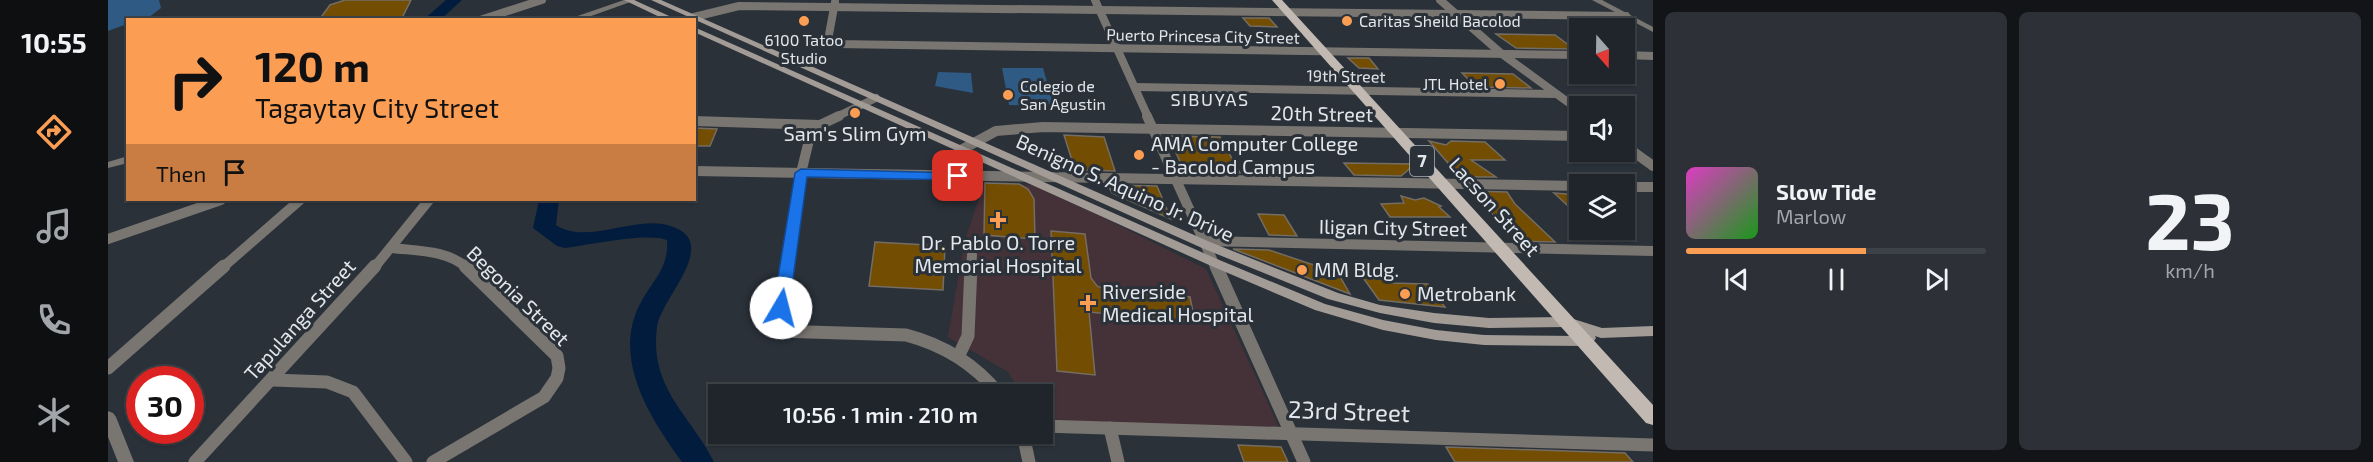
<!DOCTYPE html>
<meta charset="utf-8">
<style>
:root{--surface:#20252b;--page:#2d3137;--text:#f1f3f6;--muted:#a2a5a9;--line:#3d4247;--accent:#fc9d54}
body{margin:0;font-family:"Exo 2",sans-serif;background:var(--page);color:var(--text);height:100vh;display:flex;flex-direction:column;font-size:22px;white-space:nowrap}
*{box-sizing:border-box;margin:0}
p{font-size:20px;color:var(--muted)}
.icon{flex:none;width:33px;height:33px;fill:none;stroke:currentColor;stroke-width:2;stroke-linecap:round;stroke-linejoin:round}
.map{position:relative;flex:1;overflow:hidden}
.details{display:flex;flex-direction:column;gap:12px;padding:12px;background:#121418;width:720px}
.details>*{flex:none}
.guide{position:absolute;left:18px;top:18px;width:570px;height:183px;border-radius:0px;box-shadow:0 2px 4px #0004,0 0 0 2px var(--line);background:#fc9d54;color:#111;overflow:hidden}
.needle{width:39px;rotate:160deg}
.buttons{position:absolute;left:1461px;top:18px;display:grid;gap:12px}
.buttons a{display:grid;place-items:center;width:66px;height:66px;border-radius:0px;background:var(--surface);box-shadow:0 2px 4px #0004,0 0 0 2px var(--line);font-size:30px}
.speed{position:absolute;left:18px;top:366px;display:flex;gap:12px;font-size:30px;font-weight:700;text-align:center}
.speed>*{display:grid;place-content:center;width:78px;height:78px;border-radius:50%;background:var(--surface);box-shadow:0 2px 4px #0004,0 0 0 2px var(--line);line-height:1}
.speed .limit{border:9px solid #d22;background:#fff;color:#111}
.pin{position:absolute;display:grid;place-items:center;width:51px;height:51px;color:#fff;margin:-26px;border-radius:12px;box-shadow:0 3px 9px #0006}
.me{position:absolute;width:66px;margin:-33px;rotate:8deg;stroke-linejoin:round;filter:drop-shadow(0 0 4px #0008)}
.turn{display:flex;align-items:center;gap:21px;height:126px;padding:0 30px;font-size:27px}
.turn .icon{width:78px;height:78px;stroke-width:2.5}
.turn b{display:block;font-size:42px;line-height:51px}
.then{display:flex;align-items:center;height:57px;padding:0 30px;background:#0003;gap:12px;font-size:22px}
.details .widget{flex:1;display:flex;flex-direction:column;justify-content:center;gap:9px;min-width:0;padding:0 21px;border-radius:9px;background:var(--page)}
.details .dial{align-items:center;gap:0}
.dial b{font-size:78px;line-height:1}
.song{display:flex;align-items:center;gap:18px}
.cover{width:72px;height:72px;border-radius:9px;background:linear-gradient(135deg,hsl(310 70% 55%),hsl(120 70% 35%))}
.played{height:6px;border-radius:3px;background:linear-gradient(90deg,var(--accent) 60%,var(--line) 60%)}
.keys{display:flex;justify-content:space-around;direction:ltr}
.details .tiles{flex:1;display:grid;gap:12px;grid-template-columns:repeat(2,1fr)}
.trip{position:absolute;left:600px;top:384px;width:345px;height:60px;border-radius:0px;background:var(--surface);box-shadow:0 2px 4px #0004,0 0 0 2px var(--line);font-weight:600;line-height:60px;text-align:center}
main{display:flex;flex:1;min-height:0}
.menu{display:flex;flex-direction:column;width:108px;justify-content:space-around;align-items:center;background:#0d0f11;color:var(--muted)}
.menu .icon{width:42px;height:42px}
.menu .selected{color:var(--accent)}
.menu b{font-size:27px;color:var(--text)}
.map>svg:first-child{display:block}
.medical{fill:#453138}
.green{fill:#2e5a84}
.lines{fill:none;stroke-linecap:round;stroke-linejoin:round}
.river{fill:#021c3d;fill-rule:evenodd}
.building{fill:#734d01;stroke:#746d63;stroke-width:1.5}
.minor-far2{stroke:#797571;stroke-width:8}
.minor-far1{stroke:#797571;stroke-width:10}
.minor{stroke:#797571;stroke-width:13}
.tertiary{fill:#797571;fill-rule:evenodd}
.secondary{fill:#a29b96;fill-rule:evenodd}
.primary{fill:#c2b9b2;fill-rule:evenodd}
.route{fill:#1a73e8;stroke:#114b97;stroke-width:1.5}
.poi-dot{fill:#fc9d54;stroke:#2a3139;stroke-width:2}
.labels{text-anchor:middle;stroke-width:6;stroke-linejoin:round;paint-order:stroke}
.far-poi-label{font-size:16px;fill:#e2e7ec;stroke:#2a3139;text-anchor:start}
.far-street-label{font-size:16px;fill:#e2e7ec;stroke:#2a3139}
.far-neighbourhood-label{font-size:18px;letter-spacing:1.5px;fill:#e2e7ec;stroke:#2a3139}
.shield{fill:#2a3139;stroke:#abb0b6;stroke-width:1.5}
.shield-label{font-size:18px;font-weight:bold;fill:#e2e7ec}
.street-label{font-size:20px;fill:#e2e7ec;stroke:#2a3139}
.poi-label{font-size:20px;fill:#e2e7ec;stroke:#2a3139;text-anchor:start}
.near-street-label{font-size:24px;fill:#e2e7ec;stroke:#2a3139}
</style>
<main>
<nav class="menu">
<b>10:55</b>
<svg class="icon selected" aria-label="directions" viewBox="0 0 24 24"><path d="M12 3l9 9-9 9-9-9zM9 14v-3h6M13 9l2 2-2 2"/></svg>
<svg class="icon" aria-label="music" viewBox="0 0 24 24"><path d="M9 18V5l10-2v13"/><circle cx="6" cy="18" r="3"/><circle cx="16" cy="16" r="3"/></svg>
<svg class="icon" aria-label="phone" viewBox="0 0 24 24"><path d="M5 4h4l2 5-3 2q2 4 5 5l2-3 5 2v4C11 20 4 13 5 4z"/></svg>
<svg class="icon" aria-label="climate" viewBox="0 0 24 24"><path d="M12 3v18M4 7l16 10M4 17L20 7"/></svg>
</nav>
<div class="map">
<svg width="1545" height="462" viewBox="0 0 1545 462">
<rect width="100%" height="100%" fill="#2a3139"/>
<path class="medical" d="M876 183 924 185 988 214 1098 269 1171 427 969 423 935 417 934 394H914L900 372 840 337 856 243Z"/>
<g class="green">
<path d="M0 0H51L53 8 40 18 20 20 19 24 0 31Z"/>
<path d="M894 68H935L946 106 901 105Z"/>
<path d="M830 72 863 73 865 93 827 86Z"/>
</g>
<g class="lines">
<g class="river">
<path d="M338 0H354L332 20H315Z"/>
<path d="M431 200H451L448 225C482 247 530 211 568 228 610 246 552 300 549 327 541 389 582 414 606 462H574C541 417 503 357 533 302 545 280 561 268 559 240 541 232 479 245 457 248L449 246 425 228Z"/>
</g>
</g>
<g class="building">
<path d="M237 0H303L293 20H211L222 5Z"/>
<path d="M1135 18H1161L1169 27 1142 26Z"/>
<path d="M1388 34 1447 35 1466 49 1408 48Z"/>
<path d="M1240 58H1261L1270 69 1251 68Z"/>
<path d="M1354 73 1405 74 1423 88 1368 87Z"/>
<path d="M586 128 609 129 602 146H586Z"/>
<path d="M956 135 996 137 1007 171 967 170Z"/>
<path d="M1060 136 1112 137 1132 173 1077 172Z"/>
<path d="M1321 141 1338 145 1343 141 1377 142 1397 160H1363L1388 177H1352Z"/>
<path d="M1236 163 1306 164V165L1293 176 1246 175Z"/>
<path d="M877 183 911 184 920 189 926 199 927 239 876 235Z"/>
<path d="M1000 185 1049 186 1063 219 1004 193Z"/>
<path d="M1363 191 1399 192 1407 204 1447 242 1410 241Z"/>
<path d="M1446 193 1472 195V217Z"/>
<path d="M1293 196 1307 200 1316 198 1333 206 1331 207 1342 217H1282L1273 204 1296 203Z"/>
<path d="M1150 214 1176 215 1189 236 1161 235Z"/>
<path d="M943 231 977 234 983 278 989 286 998 290 1082 297 1087 322 981 312 987 375 949 371Z"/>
<path d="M767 242 837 246 835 290 761 286Z"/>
<path d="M1125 249 1161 250 1230 273 1242 294Z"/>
<path d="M1251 272 1273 273 1282 283 1320 284 1337 307 1271 300Z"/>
<path d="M1130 445 1173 447 1180 462H1136Z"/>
<path d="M1338 447 1517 453 1525 462H1347Z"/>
</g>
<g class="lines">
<g class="minor-far2">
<path d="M987 0 1040 117"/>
<path d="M1332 0 1394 54 1472 111"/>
<path d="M727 2 720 40 727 44 1472 55"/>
<path d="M586 17 631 6 1518 16"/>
<path d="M372 20 434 0"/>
<path d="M1516 55 1545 56"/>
<path d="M1027 87 1448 94"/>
<path d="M728 117 768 98"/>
</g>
<g class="minor-far1">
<path d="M1039 116 1108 268"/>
<path d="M586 121 712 125 731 116"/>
<path d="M1516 145 1545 166"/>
<path d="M853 150 888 131 935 127 1472 136"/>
<path d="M586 171 1472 186"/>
<path d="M1516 187H1545"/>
<path d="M0 239 113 200"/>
<path d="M1096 241 1545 251"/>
<path d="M284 248C309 251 340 250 359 268"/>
<path d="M114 268 192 200"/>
<path d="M266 268 321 200"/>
<path d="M679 268 693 173 702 136 712 125"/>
<path d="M863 268 864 255"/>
</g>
<g class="minor">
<path d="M679 266 669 331 798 335C836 345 866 363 891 394"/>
<path d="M1108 266 1196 462"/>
<path d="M851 355 860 336 863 266"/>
<path d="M0 368 116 266"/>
<path d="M165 380 219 382 245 392 298 462"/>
<path d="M934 426 1545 445"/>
<path d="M1002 428 1010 462"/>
<path d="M915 434 921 462"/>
<path d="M87 462 267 266"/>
<path d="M325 462 436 397 449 378 451 368 449 356 357 266"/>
</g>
<g class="tertiary">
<path d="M516 0H528L472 20H458Z"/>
<path d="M1484 0H1494L1545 27V32Z"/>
<path d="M20 156V163L0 168V162Z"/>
<path d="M0 411 5 413 8 417 26 462H10L0 437Z"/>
</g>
<g class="secondary">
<path d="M516 0H526L570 20H558Z"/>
<path d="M543 0H553L1102 242 1230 293 1272 305 1326 313 1381 318 1459 317 1494 328 1545 326V336L1493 338 1487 336 1488 338 1486 341 1476 346 1376 345 1328 340 1275 330 1207 310 1101 265 586 32V27L1109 259 1217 304 1275 320 1328 330 1376 335 1473 336 1480 334 1458 327 1381 328 1326 323 1272 313 1220 299 1094 248Z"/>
</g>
<path class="primary" d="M1164 0H1174L1545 405V425L1538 423Z"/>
</g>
<path class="route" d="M693 169 850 173 856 176 850 180 699 177 681 308 673 313 665 308 687 173Z"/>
<g class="poi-dot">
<circle cx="696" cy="21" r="6"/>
<circle cx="1239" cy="21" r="6"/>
<circle cx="1392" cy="84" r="6"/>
<circle cx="900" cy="95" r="6"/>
<circle cx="747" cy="113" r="6"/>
<circle cx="1031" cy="155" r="6"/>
<path d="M887 211h6v6h6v6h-6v6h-6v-6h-6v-6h6z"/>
<circle cx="1194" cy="270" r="6"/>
<circle cx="1297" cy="294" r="6"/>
<path d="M977 294h6v6h6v6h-6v6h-6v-6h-6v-6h6z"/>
</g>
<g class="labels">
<g class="far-poi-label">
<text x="1251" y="27">Caritas Sheild Bacolod</text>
<text x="696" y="46" text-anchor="middle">6100 Tatoo<tspan x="696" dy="18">Studio</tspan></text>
<text x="1380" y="90" text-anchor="end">JTL Hotel</text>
<text x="912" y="92">Colegio de<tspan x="912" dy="18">San Agustin</tspan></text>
</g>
<g class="far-street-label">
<text transform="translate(1095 36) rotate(1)" y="6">Puerto Princesa City Street</text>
<text transform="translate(1238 76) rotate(1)" y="6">19th Street</text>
</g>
<g class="far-neighbourhood-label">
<text x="1102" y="106">SIBUYAS</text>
</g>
<rect class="shield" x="1302" y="146" width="24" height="30" rx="4.5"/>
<g class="shield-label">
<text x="1314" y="167">7</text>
</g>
<g class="street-label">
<text transform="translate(1214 114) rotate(1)" y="7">20th Street</text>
<text transform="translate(1017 188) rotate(24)" y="7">Benigno S. Aquino Jr. Drive</text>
<text transform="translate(1386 207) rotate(48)" y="7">Lacson Street</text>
<text transform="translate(1285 228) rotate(1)" y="7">Iligan City Street</text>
<text transform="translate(410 296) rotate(44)" y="7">Begonia Street</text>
<text transform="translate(192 320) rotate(-48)" y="7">Tapulanga Street</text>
</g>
<g class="poi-label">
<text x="747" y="141" text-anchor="middle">Sam's Slim Gym</text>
<text x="1043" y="151">AMA Computer College<tspan x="1043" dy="23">- Bacolod Campus</tspan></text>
<text x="890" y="250" text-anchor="middle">Dr. Pablo O. Torre<tspan x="890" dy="23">Memorial Hospital</tspan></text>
<text x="1206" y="277">MM Bldg.</text>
<text x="994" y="299">Riverside<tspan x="994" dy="23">Medical Hospital</tspan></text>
<text x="1309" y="301">Metrobank</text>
</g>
<g class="near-street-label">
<text transform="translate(1241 412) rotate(2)" y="8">23rd Street</text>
</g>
</g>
</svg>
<div class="buttons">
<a><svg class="needle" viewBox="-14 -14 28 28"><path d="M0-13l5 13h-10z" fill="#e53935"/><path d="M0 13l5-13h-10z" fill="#a2a5a9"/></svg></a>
<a><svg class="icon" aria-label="sound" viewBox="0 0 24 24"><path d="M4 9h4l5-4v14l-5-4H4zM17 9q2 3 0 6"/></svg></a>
<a><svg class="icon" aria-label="layers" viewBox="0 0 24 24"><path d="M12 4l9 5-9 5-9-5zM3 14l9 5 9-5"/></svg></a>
</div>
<div class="speed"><div class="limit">30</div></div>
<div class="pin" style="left:850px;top:176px;background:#d93025"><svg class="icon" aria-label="arrive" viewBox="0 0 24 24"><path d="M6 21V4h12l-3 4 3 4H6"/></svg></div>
<svg class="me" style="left:673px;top:308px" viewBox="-20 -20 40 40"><circle r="19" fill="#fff"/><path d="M0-13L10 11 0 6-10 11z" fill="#1a73e8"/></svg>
<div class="trip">10:56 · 1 min · 210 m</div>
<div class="guide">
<div class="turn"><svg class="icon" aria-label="right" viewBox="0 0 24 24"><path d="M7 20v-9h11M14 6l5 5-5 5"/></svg><div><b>120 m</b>Tagaytay City Street</div></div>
<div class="then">Then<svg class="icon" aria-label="arrive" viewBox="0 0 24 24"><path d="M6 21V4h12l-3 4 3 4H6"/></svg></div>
</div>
</div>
<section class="details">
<div class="tiles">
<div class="widget">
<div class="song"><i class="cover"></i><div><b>Slow Tide</b><p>Marlow</p></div></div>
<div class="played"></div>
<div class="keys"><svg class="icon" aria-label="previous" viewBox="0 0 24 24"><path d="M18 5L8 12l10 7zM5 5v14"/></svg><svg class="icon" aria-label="pause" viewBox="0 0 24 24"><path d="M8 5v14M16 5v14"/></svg><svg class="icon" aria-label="next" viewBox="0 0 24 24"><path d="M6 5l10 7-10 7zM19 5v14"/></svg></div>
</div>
<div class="widget dial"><b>23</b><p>km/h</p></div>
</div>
</section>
</main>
